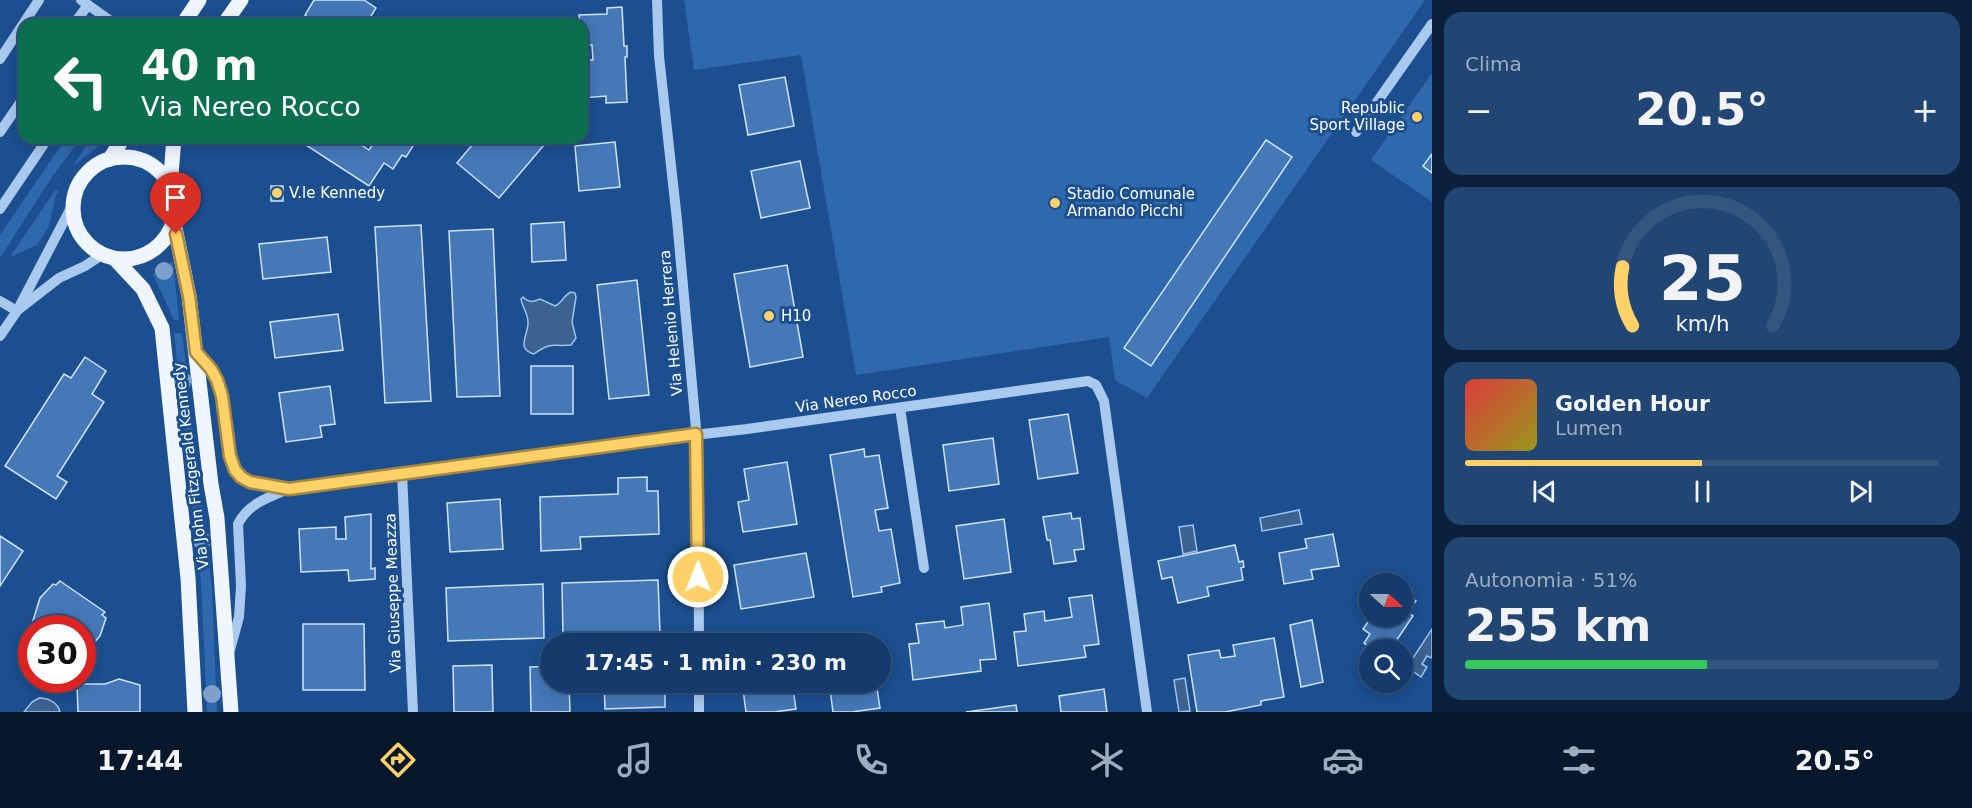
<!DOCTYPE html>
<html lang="it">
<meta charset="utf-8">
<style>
:root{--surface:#143b6b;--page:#214673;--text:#f1f3f6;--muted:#9dadc1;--line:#33557e;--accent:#ffd166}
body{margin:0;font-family:"DejaVu Sans",sans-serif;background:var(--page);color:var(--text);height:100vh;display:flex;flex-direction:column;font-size:22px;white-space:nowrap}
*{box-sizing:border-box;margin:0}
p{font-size:20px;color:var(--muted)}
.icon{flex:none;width:33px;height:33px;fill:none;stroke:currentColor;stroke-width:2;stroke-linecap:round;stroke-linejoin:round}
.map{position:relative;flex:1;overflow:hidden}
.details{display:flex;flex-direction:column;gap:12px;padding:12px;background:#0b203b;width:540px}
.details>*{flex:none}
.hud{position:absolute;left:18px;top:18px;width:570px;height:126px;border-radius:18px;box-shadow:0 3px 15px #0003,0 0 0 2px var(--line);background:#0b6e4f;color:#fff;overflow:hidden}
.needle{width:39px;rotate:111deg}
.controls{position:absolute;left:1359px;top:573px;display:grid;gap:12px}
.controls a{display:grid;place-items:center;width:54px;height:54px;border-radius:50%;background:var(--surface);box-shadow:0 3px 15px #0003,0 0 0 2px var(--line);font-size:30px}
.speed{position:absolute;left:18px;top:615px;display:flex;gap:12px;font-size:30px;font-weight:700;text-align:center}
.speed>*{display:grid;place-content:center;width:78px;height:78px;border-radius:50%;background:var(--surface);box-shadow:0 3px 15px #0003,0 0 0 2px var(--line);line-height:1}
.speed .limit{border:9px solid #d22;background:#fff;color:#111}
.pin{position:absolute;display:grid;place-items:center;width:51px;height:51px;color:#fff;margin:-62px -26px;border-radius:50% 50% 50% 0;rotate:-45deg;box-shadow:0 0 6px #0007}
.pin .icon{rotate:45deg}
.me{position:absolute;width:66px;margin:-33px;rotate:0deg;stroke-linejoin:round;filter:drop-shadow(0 0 4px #0008)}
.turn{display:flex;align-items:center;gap:21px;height:126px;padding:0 24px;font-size:27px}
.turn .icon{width:78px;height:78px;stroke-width:2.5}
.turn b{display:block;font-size:42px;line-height:51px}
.big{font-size:45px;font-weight:700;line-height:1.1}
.details .tile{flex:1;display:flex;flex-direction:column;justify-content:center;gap:9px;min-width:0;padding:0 21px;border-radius:18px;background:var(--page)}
.details .dial{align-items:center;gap:0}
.dial svg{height:156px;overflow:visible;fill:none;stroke:var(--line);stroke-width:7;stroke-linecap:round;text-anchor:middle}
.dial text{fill:var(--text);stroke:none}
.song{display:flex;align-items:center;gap:18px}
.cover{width:72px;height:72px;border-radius:9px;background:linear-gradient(135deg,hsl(0 70% 55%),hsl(60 70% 35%))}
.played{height:6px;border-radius:3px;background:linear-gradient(90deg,var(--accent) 50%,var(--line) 50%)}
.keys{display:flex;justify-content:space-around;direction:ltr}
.heat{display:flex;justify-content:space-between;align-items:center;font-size:33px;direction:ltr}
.charge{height:9px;border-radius:4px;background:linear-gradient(90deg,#34c759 51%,var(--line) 0)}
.trip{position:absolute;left:540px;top:633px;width:351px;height:60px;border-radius:30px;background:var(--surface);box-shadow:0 3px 15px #0003,0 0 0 2px var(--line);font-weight:700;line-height:60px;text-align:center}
.menu{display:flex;height:96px;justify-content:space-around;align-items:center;background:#08182b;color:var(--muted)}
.menu .icon{width:42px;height:42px}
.menu .active{color:var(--accent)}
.menu b{font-size:27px;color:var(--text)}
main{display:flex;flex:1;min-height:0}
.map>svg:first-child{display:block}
.green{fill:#2e69ad}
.water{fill:#3c6290;stroke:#9cc4f0;stroke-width:1.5}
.building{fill:#4478b7;stroke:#cfe3fa;stroke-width:1.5}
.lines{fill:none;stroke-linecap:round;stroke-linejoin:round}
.minor{stroke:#a9c9ee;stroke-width:10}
.major{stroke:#f0f6ff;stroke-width:15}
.tree{fill:#7ea0ca}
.route-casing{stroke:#a68842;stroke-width:15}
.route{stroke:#ffd166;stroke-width:10}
.poi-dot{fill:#ffd166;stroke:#1b4f8f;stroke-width:2}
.labels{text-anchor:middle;stroke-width:6;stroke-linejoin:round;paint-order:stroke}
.poi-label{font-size:15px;fill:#fff;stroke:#1b4f8f;text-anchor:start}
.street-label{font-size:15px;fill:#fff;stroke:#1b4f8f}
</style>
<main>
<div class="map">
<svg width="1432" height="712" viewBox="0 0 1432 712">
<rect width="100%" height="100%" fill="#1b4f8f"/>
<g class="green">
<path d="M684 0H1425L1147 398 1115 380 1109 337 856 375 801 55 694 70Z"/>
<path d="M1432 73V202L1371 160Z"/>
<path d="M66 138H81L52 177 0 258V235Z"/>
<path d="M91 138H109L73 166Z"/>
<path d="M56 189 59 192 56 195 49 226 37 245 10 257Z"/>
<path d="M173 261 179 320H174L153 274Z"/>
<path d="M174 333H182L212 589 217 712H207L201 583Z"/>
</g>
<g class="water">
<path d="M571 292 575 293 576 297 572 322 576 338 571 345C552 347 552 341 534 354 515 349 529 334 528 322 528 313 522 307 521 299L523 297C529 303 533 302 540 299L555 306C562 303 564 295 571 292Z"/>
<path d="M1299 510 1302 524 1262 531 1260 518Z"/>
<path d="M1193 525 1197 551 1183 554 1179 527Z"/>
<path d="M1432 629V658L1427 656 1422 664 1427 667 1421 677 1407 667Z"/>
<path d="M1185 678 1190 711 1179 712 1174 680Z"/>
<path d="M39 698C49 698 58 703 60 712H24L32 702Z"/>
</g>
<g class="building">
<path d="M314 0H364L376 8 366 24H318L305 15Z"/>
<path d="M622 7 624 46H627V57H625L627 102 606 103V96L582 98V60H593L592 45H582V24H580L579 15 607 14V8Z"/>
<path d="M785 77 794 126 748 135 739 85Z"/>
<path d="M295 138H351L369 150 377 138H418L406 157 402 155 393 169 384 163 369 186Z"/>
<path d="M478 138H550L499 198 457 163Z"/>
<path d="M1266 140 1292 157 1151 366 1124 348Z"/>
<path d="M615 142 620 187 579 191 575 146Z"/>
<path d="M1432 154V173L1423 166Z"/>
<path d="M800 161 810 208 761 218 751 171Z"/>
<rect x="271" y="186" width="12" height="15"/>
<path d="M564 222 566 260 532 262 531 224Z"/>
<path d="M421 225 431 401 385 403 375 227Z"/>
<path d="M493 229 500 396 457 397 449 231Z"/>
<path d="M327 237 331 272 263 279 259 244Z"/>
<path d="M787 265 803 357 750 367 734 274Z"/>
<path d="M637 280 649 395 609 399 597 285Z"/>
<path d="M338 314 343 350 275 358 270 322Z"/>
<path d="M85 357 106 371 92 394 104 402 57 476 67 482 56 499 5 466 64 374 71 378Z"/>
<rect x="531" y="366" width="42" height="48"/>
<path d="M330 386 335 424 320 426 322 437 286 442 279 393Z"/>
<path d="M1068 414 1078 473 1038 479 1029 420Z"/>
<path d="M993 438 999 484 949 491 943 445Z"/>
<path d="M864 449 865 457 879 455 888 508 875 510 879 531 891 529 900 583 881 587 882 592 853 597 830 455Z"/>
<path d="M787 462 797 524 743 532 738 502 749 500 744 469Z"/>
<path d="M647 477V491H658L659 534 580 537 581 549 541 551 540 497 618 494V478Z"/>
<path d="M500 499 503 549 450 552 447 503Z"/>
<path d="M1071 513 1072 519 1080 518 1084 549 1074 550 1076 561 1054 564 1050 540H1047L1043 517Z"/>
<path d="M371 514V569L375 568V579L349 581 348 570 301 572 299 529 336 527V539H346L345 517Z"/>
<path d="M1004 519 1011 572 964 579 956 526Z"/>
<path d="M1333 534 1339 566 1311 570 1313 579 1284 584 1279 553 1307 548 1305 539Z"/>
<path d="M0 536 23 551 0 586Z"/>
<path d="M1235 545 1239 562 1243 561 1244 567 1241 568 1243 580 1207 587 1209 596 1178 603 1172 577 1162 579 1158 561Z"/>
<path d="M806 553 814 597 741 609 734 565Z"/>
<path d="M658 580 660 633 563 637 562 583Z"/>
<path d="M60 581 105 612 102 615 106 618 100 636 88 649 82 645V628H32V644L23 638 32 624 40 598 53 584 56 585Z"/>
<path d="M543 584 544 638 448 641 446 588Z"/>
<path d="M1404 593 1416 601 1407 612 1413 616 1392 647 1386 644 1383 650H1374L1364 643 1370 634 1363 629 1372 616H1402V595Z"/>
<path d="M1092 595 1099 644 1084 646 1086 657 1018 666 1014 632 1026 631 1024 614 1044 611 1045 621 1072 617 1069 598Z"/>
<path d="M989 603 996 659 980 660 981 671 913 680 909 644 919 643 916 624 944 621 945 628 963 625 961 607Z"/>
<path d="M1312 620 1323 682 1301 687 1290 625Z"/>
<path d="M303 624H364L365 690H303Z"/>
<path d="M792 633 793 644H750L749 639Z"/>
<path d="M1274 638 1284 697 1261 701V705L1225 712H1197L1188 655 1219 650 1221 658 1235 656 1233 645Z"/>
<path d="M870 639V644H841Z"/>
<path d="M492 665 493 712H454L453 666Z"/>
<path d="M550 666V682H569L570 712H531L530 667Z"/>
<path d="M119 679 140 685V712H78L77 684H105Z"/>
<path d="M604 682H665V707L605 709Z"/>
<path d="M742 682H792L796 709 774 712H746Z"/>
<path d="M829 682H876L880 708 852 712H833Z"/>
<path d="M1104 689 1107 712H1061L1059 696Z"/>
<path d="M1016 705 1017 712H966Z"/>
</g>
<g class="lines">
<g class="minor">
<path d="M81 0 115 24"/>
<path d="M657 0 659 56 677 220 698 450 699 644"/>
<path d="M74 24 88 5"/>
<path d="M0 59 39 0"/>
<path d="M0 132 24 97"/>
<path d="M1356 132 1432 24"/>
<path d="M0 209 48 138"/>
<path d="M0 301 17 311"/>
<path d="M19 309 59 278 85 266 103 254"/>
<path d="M0 336 17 311 73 204"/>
<path d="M196 352C208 366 218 378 222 395 227 416 224 463 240 476 253 487 274 487 289 489L581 448 747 429 1088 381 1096 385 1104 401 1147 712"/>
<path d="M900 408 924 568"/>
<path d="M402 473 413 712"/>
<path d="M230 650 239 617 241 586 238 524C248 504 267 498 286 490"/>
<path d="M699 682V712"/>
</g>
<g class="major">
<path d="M183 24 199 0"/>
<path d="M224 24 241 0"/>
<circle cx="124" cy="208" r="51"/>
<path d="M110 159 123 138"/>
<path d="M170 187 174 138"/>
<path d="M173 218 189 296 211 484 217 518 231 712"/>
<path d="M115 259 143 289 162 328 188 578 195 712"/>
</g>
</g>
<g class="tree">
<circle cx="164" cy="271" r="9"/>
<circle cx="183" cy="381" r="9"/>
<circle cx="202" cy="541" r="9"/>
<circle cx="212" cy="694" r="9"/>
</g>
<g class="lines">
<g class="route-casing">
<path id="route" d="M176 234 189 296 196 352 211 369 217 380 222 396 230 456 235 470 241 477 250 482 289 489 696 434 698 577"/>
</g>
<use href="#route" class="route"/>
</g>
<g class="poi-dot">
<circle cx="1417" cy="117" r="6"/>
<circle cx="277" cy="193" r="6"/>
<circle cx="1055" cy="203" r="6"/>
<circle cx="769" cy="316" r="6"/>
</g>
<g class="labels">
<g class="poi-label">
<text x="1405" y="113" text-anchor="end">Republic<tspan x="1405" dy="17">Sport Village</tspan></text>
<text x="289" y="198">V.le Kennedy</text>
<text x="1067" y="199">Stadio Comunale<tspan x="1067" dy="17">Armando Picchi</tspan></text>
<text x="781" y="321">H10</text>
</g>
<g class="street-label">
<text transform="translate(671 323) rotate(-95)" y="5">Via Helenio Herrera</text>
<text transform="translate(856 399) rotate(-8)" y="5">Via Nereo Rocco</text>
<text transform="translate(191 466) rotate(-97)" y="5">Via John Fitzgerald Kennedy</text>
<text transform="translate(393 593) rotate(-92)" y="5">Via Giuseppe Meazza</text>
</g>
</g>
</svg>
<div class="controls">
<a><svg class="needle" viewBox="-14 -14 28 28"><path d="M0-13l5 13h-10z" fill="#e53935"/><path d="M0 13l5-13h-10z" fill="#9dadc1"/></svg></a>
<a><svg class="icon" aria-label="search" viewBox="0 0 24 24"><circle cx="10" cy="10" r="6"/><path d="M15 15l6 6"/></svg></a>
</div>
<div class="speed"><div class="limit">30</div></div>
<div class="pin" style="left:176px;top:234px;background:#d93025"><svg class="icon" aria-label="arrive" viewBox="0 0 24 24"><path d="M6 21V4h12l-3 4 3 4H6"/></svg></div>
<svg class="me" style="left:698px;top:577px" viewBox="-20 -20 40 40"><circle r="17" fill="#ffd166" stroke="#fff" stroke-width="3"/><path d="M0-11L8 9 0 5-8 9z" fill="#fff"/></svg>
<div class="trip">17:45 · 1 min · 230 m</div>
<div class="hud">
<div class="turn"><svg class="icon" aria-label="left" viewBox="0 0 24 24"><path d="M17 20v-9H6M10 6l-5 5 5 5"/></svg><div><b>40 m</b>Via Nereo Rocco</div></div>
</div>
</div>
<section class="details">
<div class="tile"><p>Clima</p>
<div class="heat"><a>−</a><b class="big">20.5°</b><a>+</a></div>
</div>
<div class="tile dial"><svg viewBox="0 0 100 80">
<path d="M14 69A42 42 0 1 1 86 69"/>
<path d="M14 69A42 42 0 0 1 9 39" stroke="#ffd166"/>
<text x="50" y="56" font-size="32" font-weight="700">25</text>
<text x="50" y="72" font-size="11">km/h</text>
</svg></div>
<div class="tile">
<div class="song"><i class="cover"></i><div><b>Golden Hour</b><p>Lumen</p></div></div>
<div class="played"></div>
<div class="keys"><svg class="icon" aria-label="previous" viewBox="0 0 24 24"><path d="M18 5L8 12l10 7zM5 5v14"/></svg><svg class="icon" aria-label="pause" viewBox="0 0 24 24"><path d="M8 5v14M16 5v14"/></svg><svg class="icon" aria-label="next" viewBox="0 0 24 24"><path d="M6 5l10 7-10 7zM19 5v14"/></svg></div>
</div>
<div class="tile"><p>Autonomia · 51%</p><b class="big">255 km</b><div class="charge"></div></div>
</section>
</main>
<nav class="menu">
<b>17:44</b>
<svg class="icon active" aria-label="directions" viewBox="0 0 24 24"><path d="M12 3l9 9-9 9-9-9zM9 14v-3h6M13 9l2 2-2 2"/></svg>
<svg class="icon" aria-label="music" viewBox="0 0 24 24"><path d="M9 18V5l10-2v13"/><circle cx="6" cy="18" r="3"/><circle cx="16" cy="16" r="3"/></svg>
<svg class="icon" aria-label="phone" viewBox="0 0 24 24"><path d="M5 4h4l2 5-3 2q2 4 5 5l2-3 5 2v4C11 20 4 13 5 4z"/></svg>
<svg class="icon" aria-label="climate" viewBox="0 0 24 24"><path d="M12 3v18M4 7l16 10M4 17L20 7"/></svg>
<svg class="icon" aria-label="car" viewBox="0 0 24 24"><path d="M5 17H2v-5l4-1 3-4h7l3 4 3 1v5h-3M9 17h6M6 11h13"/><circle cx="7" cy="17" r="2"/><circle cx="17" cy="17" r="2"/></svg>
<svg class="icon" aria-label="filters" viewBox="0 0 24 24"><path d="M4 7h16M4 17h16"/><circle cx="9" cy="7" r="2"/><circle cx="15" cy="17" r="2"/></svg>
<b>20.5°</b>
</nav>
